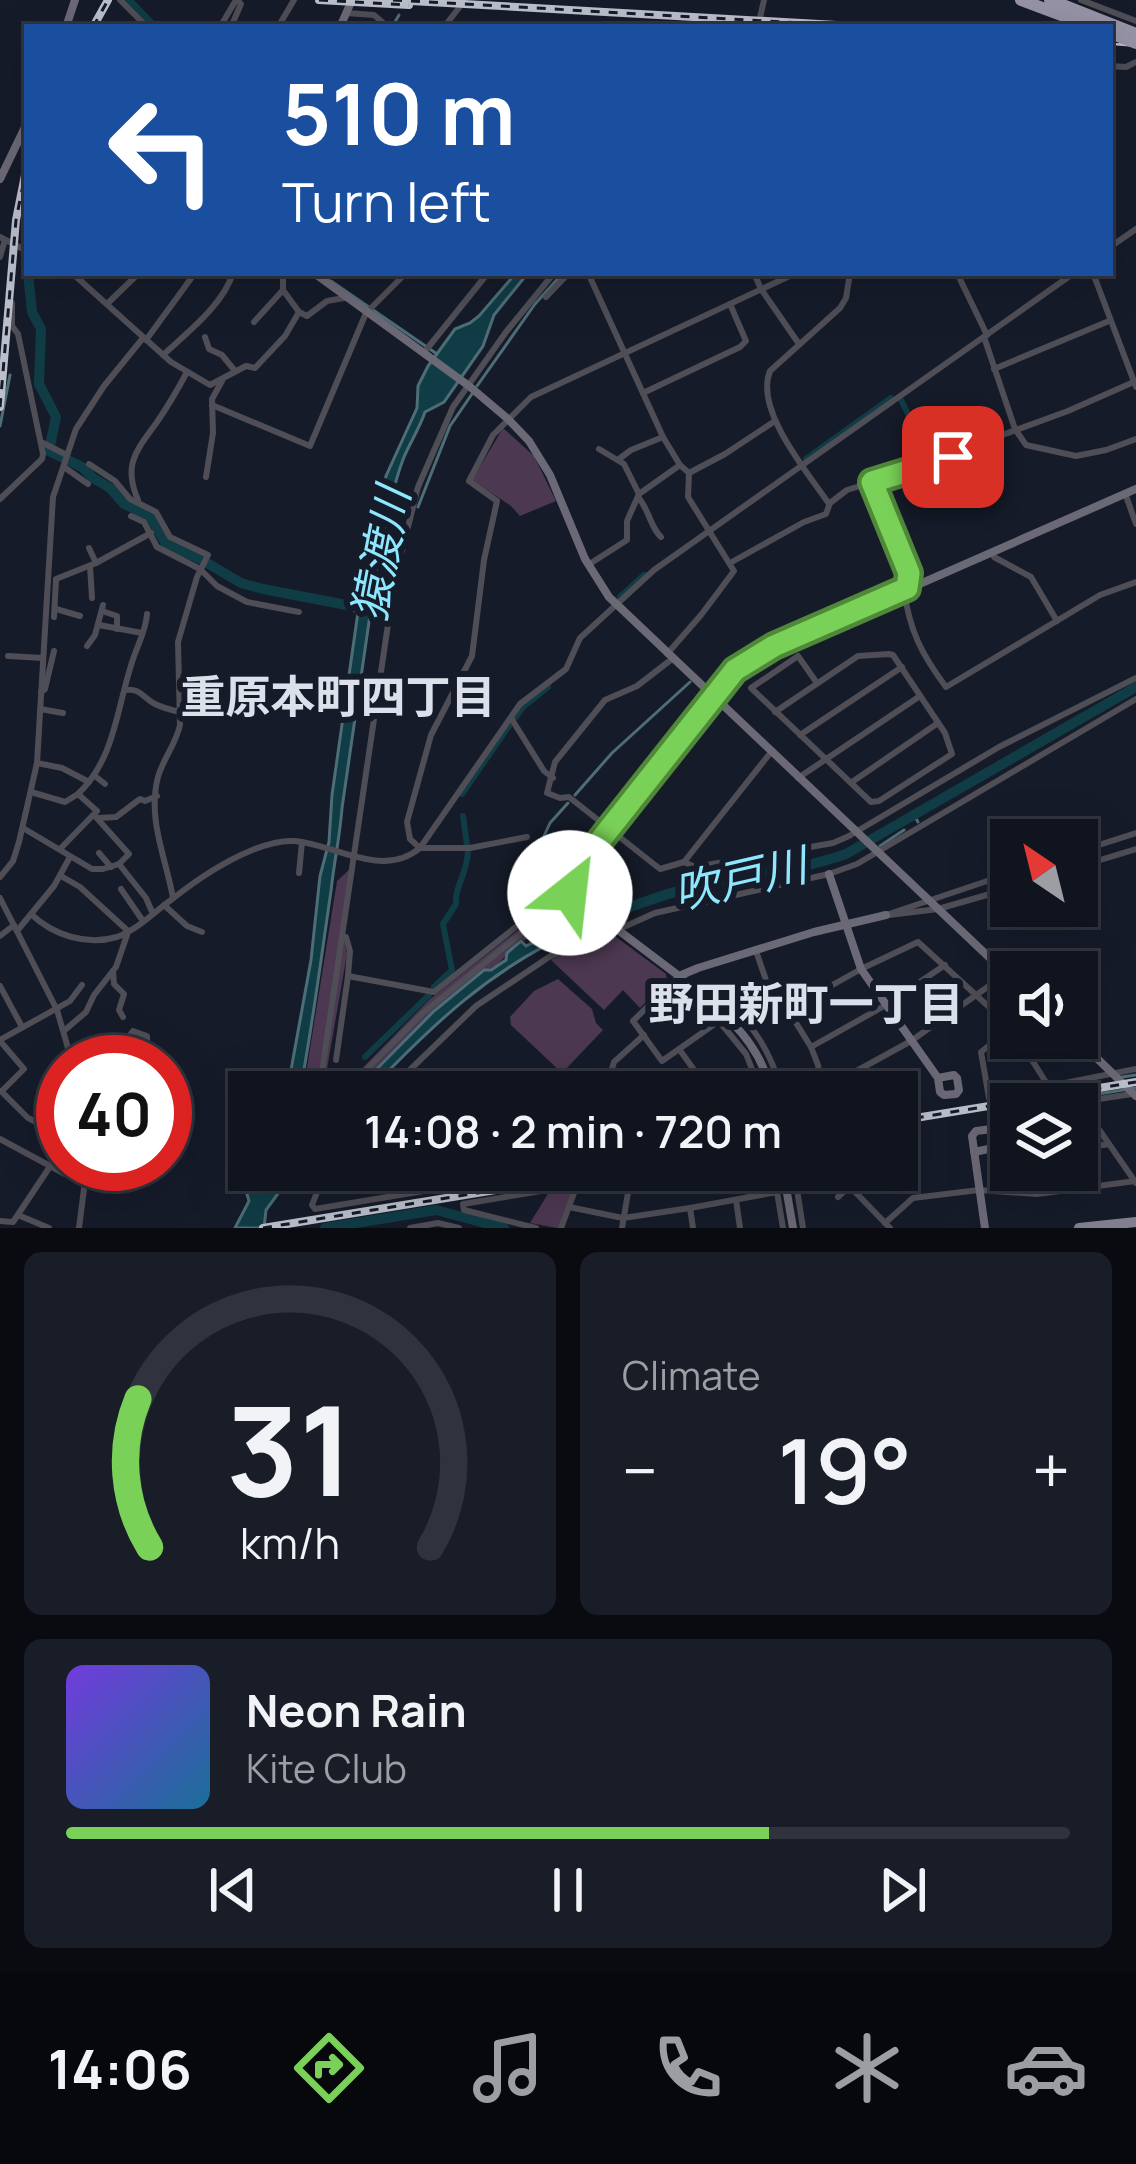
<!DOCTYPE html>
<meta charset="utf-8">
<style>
:root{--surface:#10141f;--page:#191d28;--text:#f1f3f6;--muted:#9c9ea4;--line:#30333d;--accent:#7ad157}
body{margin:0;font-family:Manrope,"Noto Sans JP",sans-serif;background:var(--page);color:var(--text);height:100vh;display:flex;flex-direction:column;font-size:45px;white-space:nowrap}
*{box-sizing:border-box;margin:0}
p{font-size:39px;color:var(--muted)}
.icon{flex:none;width:66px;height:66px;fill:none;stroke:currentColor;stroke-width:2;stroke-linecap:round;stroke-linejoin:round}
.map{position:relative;height:1228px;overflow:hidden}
.side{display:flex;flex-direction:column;gap:24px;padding:24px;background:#090b11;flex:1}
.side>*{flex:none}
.guide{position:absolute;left:24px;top:24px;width:1089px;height:252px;border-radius:0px;box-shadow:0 12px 48px #0002,0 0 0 3px var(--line);background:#1a4fa0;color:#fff;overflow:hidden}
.needle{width:78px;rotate:325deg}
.controls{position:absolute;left:990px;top:819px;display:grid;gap:24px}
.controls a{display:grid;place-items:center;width:108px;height:108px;border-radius:0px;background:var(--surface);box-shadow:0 12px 48px #0002,0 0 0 3px var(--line);font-size:60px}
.speed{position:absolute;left:36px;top:1035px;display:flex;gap:24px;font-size:60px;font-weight:700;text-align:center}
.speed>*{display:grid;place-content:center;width:156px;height:156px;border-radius:50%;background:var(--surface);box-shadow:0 12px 48px #0002,0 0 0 3px var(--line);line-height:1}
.speed .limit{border:18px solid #d22;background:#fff;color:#111}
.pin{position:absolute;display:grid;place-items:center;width:102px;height:102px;color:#fff;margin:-51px;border-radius:24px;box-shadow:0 6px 18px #0006}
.me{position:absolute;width:132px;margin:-66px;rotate:29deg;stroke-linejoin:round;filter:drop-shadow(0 0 9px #0008)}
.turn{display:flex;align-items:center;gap:42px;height:252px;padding:0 60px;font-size:54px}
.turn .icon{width:156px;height:156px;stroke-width:2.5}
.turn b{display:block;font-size:84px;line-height:102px}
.big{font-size:90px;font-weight:600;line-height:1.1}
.side .card{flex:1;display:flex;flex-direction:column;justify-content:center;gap:18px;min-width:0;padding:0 42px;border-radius:18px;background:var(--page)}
.side .dial{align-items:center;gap:0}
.dial svg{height:312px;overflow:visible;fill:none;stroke:var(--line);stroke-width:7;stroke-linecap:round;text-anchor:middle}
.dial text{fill:var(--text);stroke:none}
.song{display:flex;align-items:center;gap:36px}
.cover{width:144px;height:144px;border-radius:18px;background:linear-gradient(135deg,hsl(260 70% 55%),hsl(200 70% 35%))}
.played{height:12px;border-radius:6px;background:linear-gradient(90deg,var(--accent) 70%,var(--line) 70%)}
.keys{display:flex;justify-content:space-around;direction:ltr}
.heat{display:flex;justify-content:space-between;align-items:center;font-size:66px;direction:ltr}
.side .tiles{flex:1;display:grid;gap:24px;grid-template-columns:1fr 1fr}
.card:last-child{grid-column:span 2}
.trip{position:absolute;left:228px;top:1071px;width:690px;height:120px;border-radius:0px;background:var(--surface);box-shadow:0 12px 48px #0002,0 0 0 3px var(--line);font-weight:600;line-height:120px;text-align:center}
.tabs{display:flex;height:192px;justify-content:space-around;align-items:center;background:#06080c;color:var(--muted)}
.tabs .icon{width:84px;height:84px}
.tabs .active{color:var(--accent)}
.tabs b{font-size:54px;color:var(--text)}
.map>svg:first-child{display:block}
.green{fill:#4c3851}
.water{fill:#103c46;stroke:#4d6d77;stroke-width:3}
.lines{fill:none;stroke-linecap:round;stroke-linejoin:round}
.stream{stroke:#4d6d77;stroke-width:3}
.canal{stroke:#103c46;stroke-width:6}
.river{stroke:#103c46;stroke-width:10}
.street{stroke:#4f4d55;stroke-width:6}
.secondary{stroke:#6c6976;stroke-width:8}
.primary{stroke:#827f90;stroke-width:10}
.highway{stroke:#9693a7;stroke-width:12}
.rail-casing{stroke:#babfca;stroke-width:8}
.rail{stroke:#151b29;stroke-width:3;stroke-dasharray:9;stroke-linecap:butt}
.highway-bridge{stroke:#9693a7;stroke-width:12}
.route-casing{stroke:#4f8839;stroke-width:30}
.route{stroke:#7ad157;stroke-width:21}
.labels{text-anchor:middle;stroke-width:12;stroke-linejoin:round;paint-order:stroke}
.water-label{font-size:45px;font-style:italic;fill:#8de8ff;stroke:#151b29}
.neighbourhood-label{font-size:45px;font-weight:bold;fill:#dbe0ea;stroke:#151b29}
</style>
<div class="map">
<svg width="1136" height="1228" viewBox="0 0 1136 1228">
<rect width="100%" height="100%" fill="#151b29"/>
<g class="green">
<path d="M503 428 534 456 556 501 520 516 511 506 472 480Z"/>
<path d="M351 868 342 929 347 954 323 1092H303L337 881Z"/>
<path d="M559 898 557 905 562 910 573 906 580 912 572 915 576 920 526 945 557 922 554 918 524 941 521 939C508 950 501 968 483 970L434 1010 352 1092H339L430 999Z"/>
<path d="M612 934 666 974 667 980 640 1008 623 990 604 1010 551 960 583 944Z"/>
<path d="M558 979 592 1009 596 1023 603 1030 562 1073 511 1025 510 1017 534 991Z"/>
<path d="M573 1188 560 1226 557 1228 530 1223 549 1192Z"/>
</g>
<g class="water">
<path d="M516 273H528L494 315 483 346 444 402 425 412C420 427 411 441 404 457 393 485 387 516 380 546L342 808C340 836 334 862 331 891 322 952 314 1014 303 1075L299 1092H287L311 960 320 876 329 842 332 795 358 612 346 607 347 601 359 603 375 511 386 476 417 408 418 386 428 366 455 329 470 323 479 316Z"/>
<path d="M603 910 614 919C602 923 589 926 578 930 493 966 430 1027 368 1092H354L434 1011 484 970H491L506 960 507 953 521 941 526 946Z"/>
<path d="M256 1170H276L274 1180 283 1170H295L266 1210 264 1228H235L249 1201 247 1194Z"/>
</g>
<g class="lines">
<g class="stream">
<path d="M392 27 399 15"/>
<path d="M331 281 437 354"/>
<path d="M477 386 535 304 563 273"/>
<path d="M0 426 10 375"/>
<path d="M418 507 450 426 472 394"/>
<path d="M575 795 612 753 690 682"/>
<path d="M914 815 918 822"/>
<path d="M880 846 904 830"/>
<path d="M545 897 524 880 550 823 568 803"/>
<path d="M1122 1077 1136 1075"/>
<path d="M1066 1099 1136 1088"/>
</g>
<g class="canal">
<path d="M901 400 932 462"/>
<path d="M806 459 891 398"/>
<path d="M620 597 644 575"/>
<path d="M516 717 523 707 548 687"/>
<path d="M462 794 509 726"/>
<path d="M463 816 467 845"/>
<path d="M434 987 452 970 443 924 456 904C454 888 468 872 468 850"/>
<path d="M365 1057 429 995"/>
</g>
<g class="river">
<path d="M127 0 153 27"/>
<path d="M28 273 32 312 41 329 39 384 56 417 49 451 82 467 93 478 110 488 124 504 150 516 166 544 202 560 241 583 263 589 357 607"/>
<path d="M599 918C632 907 664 893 698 886 748 875 798 871 846 854L1136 687"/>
<path d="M325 1228 436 1210 504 1228"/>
</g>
<g class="street">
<path d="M120 0 147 27"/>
<path d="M1081 0 1136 21"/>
<path d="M346 13 374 15 388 27"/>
<path d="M220 27 236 0"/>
<path d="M231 27 241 4 237 0"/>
<path d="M278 27 294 0"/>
<path d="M444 27 465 0"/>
<path d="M754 27 759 22 764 0"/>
<path d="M1110 66 1126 67 1136 62"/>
<path d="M0 237 27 251"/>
<path d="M1110 247 1136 229"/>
<path d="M0 257 5 240"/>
<path d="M72 273 171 362 210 385 246 366 255 368 285 336 299 312"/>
<path d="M283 273V290L299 312"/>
<path d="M588 273 663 437 680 465 689 473 688 497 734 571 701 615 667 654"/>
<path d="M754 273 761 289 799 344"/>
<path d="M957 273 987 335"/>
<path d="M1093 273 1136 387"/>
<path d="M546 297 569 273"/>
<path d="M108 303 139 273"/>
<path d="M299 312 307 316 327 301 344 298"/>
<path d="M254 322 283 290"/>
<path d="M205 337 209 349 222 355 235 371"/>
<path d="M984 337 1015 429 1026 445 1076 456 1106 450 1136 439"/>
<path d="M146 340 195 273"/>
<path d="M426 350 488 273"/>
<path d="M163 355C187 333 223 305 233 273"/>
<path d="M994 369 1109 321"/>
<path d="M643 393 740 347 746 341 730 304"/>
<path d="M212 405 310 446 366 313 406 273"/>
<path d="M43 443 67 455"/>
<path d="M599 449 624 464 639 494 680 465"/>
<path d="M619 459 631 450 663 437"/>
<path d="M89 464 115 481 130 499 156 512 170 537 208 555 197 577 178 642 180 725C176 744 163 759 158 777 147 819 166 858 173 898"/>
<path d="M64 467 88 484"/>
<path d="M689 473 725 454 775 421"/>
<path d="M206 477 213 433 212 399 222 381"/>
<path d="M872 483 909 573 907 588"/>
<path d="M1125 493 1136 524"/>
<path d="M638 497C650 511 650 527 661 537"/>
<path d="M0 499 42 459 43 454 18 334 12 326V303"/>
<path d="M138 500C122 463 138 449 157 422 168 406 178 389 187 372"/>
<path d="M829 504C808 473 754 410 770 371L840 308 846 298 850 273"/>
<path d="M131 516 144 522 157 547 200 569 217 586 247 602 299 612"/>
<path d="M89 548 96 563"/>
<path d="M992 552 994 557 1031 577 1057 621"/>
<path d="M730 563 804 522 826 514 830 503 847 490 953 457 983 442 1068 411 1136 381"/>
<path d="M588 565 627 540V521L639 494"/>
<path d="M90 566 92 598"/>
<path d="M56 579 96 563 151 533"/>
<path d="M904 589C909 630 922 655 946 687L1100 595 1136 582"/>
<path d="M56 609 80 616"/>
<path d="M102 611 117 616V629"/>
<path d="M54 617 56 580"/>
<path d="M99 625 142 633"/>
<path d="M87 646 95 635 103 605"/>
<path d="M8 656 43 658"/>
<path d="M672 659 637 686 605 700 555 762 547 793 560 798 569 797 660 869 684 862 695 867 833 843 849 836 999 747 1136 678"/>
<path d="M125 690C141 688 142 697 155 704 163 708 171 710 180 712"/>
<path d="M41 692 45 689 54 651"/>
<path d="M40 709 63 713"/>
<path d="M775 712 858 656 889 654 893 655 945 733 952 754 879 801 871 802 751 688 798 656 817 683"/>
<path d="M511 718 544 771 553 778"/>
<path d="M800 735 902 667"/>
<path d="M37 763 62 768 89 782"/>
<path d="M95 776 105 784"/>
<path d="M798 778 920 696"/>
<path d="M852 782 938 723"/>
<path d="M31 792 65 802 78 794 97 811 61 848"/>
<path d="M78 794C118 756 117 699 136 651 141 638 146 628 147 614"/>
<path d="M94 815 129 854 119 864"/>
<path d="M98 818 116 817 140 799 145 801 157 796"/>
<path d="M23 828 92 869H103L119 864 146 898 153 914"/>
<path d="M420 848 410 839 407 822 431 735 472 656 484 560 497 501 469 481 493 435 531 397 796 273"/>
<path d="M420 848H470L527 837"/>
<path d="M1077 852 1136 833"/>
<path d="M99 853 111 867"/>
<path d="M684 862 771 752"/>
<path d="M1077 867 1136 849"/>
<path d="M299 873 302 842"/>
<path d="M61 876 80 887 128 931"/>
<path d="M0 877 13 861 19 842 37 763 53 497 76 429 104 386 143 338"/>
<path d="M121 889 143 921"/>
<path d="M0 898 57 1010 72 1062"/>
<path d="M164 905 187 926 202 932"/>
<path d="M31 914C53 935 86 946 117 937 137 930 154 912 171 900 195 881 221 863 250 851 264 845 279 840 295 841 336 845 383 879 420 848L520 704 566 669 580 638 654 570 1074 273"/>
<path d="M886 915 1011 873"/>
<path d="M889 915 938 909 1011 888"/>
<path d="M17 931 54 886 70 857"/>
<path d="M0 936 14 925"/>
<path d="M346 937 350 951 348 976 434 992 566 887"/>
<path d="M756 951 768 986 788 1010 811 1047 818 1065 822 1092"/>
<path d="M113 971 114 984 124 994 119 1010 123 1017"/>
<path d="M679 976 633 1021 662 1061 719 1021 746 1054 761 1092"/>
<path d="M0 986 21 1025"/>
<path d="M768 986 735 1009C759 1033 774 1059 781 1092"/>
<path d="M788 1010 861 969 918 942 1011 1027"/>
<path d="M1011 1028 981 1052 989 1098 1136 1069"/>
<path d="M65 1030 86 1012 94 995 116 967 127 935"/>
<path d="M1018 1038 1049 1087"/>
<path d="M0 1040 70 1001 82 985"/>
<path d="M0 1041 24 1069 2 1091"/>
<path d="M811 1047 886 1005 945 965"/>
<path d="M147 1048 136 1050 126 1040 133 1031 147 1036V1048L151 1062"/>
<path d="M679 1049 710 1092"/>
<path d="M69 1050 83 1048 94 1062"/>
<path d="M1028 1053 1042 1038"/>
<path d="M336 1060 348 976"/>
<path d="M165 1079 181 1099 176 1128 165 1125"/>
<path d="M822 1090 911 1041 1006 974"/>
<path d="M1 1091 28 1118 63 1135"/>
<path d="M319 1092 391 604 398 567 418 487 453 407 506 332 554 273"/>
<path d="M344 1092 423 1013 550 910 564 915 586 906"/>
<path d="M387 1092 476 1006 549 957 583 941 617 930 655 913 829 874 857 864 1136 699"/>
<path d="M605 1092 614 1062 644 1035"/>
<path d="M1080 1102 1136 1183"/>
<path d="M1066 1104 1132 1094"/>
<path d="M0 1139 65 1174 85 1181 79 1228"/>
<path d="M1077 1149 1109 1144"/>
<path d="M326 1170 312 1205 315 1209 551 1170"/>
<path d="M774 1170 777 1192"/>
<path d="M794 1170 803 1228"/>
<path d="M834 1170 890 1228"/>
<path d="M1034 1170 1037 1194"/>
<path d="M846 1181 858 1170"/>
<path d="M796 1182 839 1175"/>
<path d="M838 1197 850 1186"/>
<path d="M736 1200 740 1228"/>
<path d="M569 1207 623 1218 690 1208 693 1228"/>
<path d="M690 1208 777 1192 783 1228"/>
<path d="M18 1215 49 1228"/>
<path d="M0 1221 13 1222 63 1147"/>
<path d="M885 1223 913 1198 979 1190 1037 1194 1136 1181"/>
<path d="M410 1228 438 1223 459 1228"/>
<path d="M536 1228 464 1210 463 1204 577 1185"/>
<path d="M561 1228 577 1185 663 1170"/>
<path d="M622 1228 631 1175"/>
</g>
<g class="secondary">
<path d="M66 27 75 0"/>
<path d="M340 27 352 0"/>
<path d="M0 179 27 123"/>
<path d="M314 273 469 386 508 419 529 441 550 475 585 559 609 597 1011 978"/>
<path d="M829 874 861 969 938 1078 940 1092 944 1095 956 1094 959 1090 957 1078 954 1075 938 1078"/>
<path d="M886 915 814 932 698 968 679 976 589 908 566 887 713 696 735 670 753 657 1136 489"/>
<path d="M679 976C720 1011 759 1037 771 1092"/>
<path d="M1076 1038 1136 1096"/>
<path d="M974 1152 998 1147 995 1131 992 1129 976 1131 972 1136 985 1228"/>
<path d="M783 1170 793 1228"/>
</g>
<path class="primary" d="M1079 1228 1136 1222"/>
<g class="highway">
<path d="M1021 0 1093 27"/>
<path d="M1050 0 1136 34"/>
</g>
<g class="rail-casing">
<g id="rail">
<path d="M319 0 409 5"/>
<path d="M393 0 872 27"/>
<path d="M93 27 108 0"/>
<path d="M1110 41 1136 43"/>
<path d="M0 407 16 220 27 165"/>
<path d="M897 1121 1136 1082"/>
<path d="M263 1228 618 1170"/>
</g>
</g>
<use href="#rail" class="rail"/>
<path class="highway-bridge" d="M1110 33 1136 43"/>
</g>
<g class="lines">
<g class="route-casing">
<path id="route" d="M570 893 566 887 568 881 735 670 774 646 907 588 909 573 872 482 953 457"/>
</g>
<use href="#route" class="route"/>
</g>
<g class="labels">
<g class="water-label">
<text transform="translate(381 554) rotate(-79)" y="16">猿渡川</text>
<text transform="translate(740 879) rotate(-13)" y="16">吹戸川</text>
</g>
<g class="neighbourhood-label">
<text x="338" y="713">重原本町四丁目</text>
<text x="806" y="1020">野田新町一丁目</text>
</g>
</g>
</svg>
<div class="controls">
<a><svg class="needle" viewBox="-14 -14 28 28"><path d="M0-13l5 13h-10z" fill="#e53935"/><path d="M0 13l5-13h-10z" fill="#9c9ea4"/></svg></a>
<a><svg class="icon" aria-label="sound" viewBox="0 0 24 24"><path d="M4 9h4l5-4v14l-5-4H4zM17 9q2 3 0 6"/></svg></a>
<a><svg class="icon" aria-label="layers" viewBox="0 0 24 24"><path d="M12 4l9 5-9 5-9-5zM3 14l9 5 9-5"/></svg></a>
</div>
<div class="speed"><div class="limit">40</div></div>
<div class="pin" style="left:953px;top:457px;background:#d93025"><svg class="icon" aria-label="arrive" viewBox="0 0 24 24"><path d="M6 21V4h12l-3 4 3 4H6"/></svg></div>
<svg class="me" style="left:570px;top:893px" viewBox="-20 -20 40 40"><circle r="19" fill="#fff"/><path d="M0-13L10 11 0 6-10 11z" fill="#7ad157"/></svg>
<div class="trip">14:08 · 2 min · 720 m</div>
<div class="guide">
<div class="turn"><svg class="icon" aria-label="left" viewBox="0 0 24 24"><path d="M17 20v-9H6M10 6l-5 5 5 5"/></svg><div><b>510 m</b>Turn left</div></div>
</div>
</div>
<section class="side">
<div class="tiles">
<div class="card dial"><svg viewBox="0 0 100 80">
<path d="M14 69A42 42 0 1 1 86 69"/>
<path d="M14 69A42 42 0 0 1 11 31" stroke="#7ad157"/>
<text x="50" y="56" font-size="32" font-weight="700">31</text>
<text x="50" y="72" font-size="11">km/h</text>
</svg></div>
<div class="card"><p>Climate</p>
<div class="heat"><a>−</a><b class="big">19°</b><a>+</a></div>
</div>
<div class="card">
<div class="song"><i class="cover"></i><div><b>Neon Rain</b><p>Kite Club</p></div></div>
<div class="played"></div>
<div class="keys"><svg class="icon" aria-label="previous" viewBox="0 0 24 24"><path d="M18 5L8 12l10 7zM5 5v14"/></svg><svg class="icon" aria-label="pause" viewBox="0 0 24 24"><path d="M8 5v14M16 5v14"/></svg><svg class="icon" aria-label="next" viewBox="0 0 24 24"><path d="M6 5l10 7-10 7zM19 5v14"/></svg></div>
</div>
</div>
</section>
<nav class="tabs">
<b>14:06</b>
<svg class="icon active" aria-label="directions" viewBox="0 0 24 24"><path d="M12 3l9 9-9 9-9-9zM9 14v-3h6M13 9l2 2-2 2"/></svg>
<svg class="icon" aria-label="music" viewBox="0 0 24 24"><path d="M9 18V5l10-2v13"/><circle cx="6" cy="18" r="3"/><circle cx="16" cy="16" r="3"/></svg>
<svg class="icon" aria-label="phone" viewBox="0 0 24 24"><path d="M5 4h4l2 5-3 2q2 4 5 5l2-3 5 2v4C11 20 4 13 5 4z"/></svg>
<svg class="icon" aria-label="climate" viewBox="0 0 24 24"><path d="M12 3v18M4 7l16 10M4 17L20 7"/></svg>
<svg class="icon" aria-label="car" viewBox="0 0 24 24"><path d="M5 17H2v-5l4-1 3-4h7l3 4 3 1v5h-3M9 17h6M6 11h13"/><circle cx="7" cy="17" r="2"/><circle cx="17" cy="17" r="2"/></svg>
</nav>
